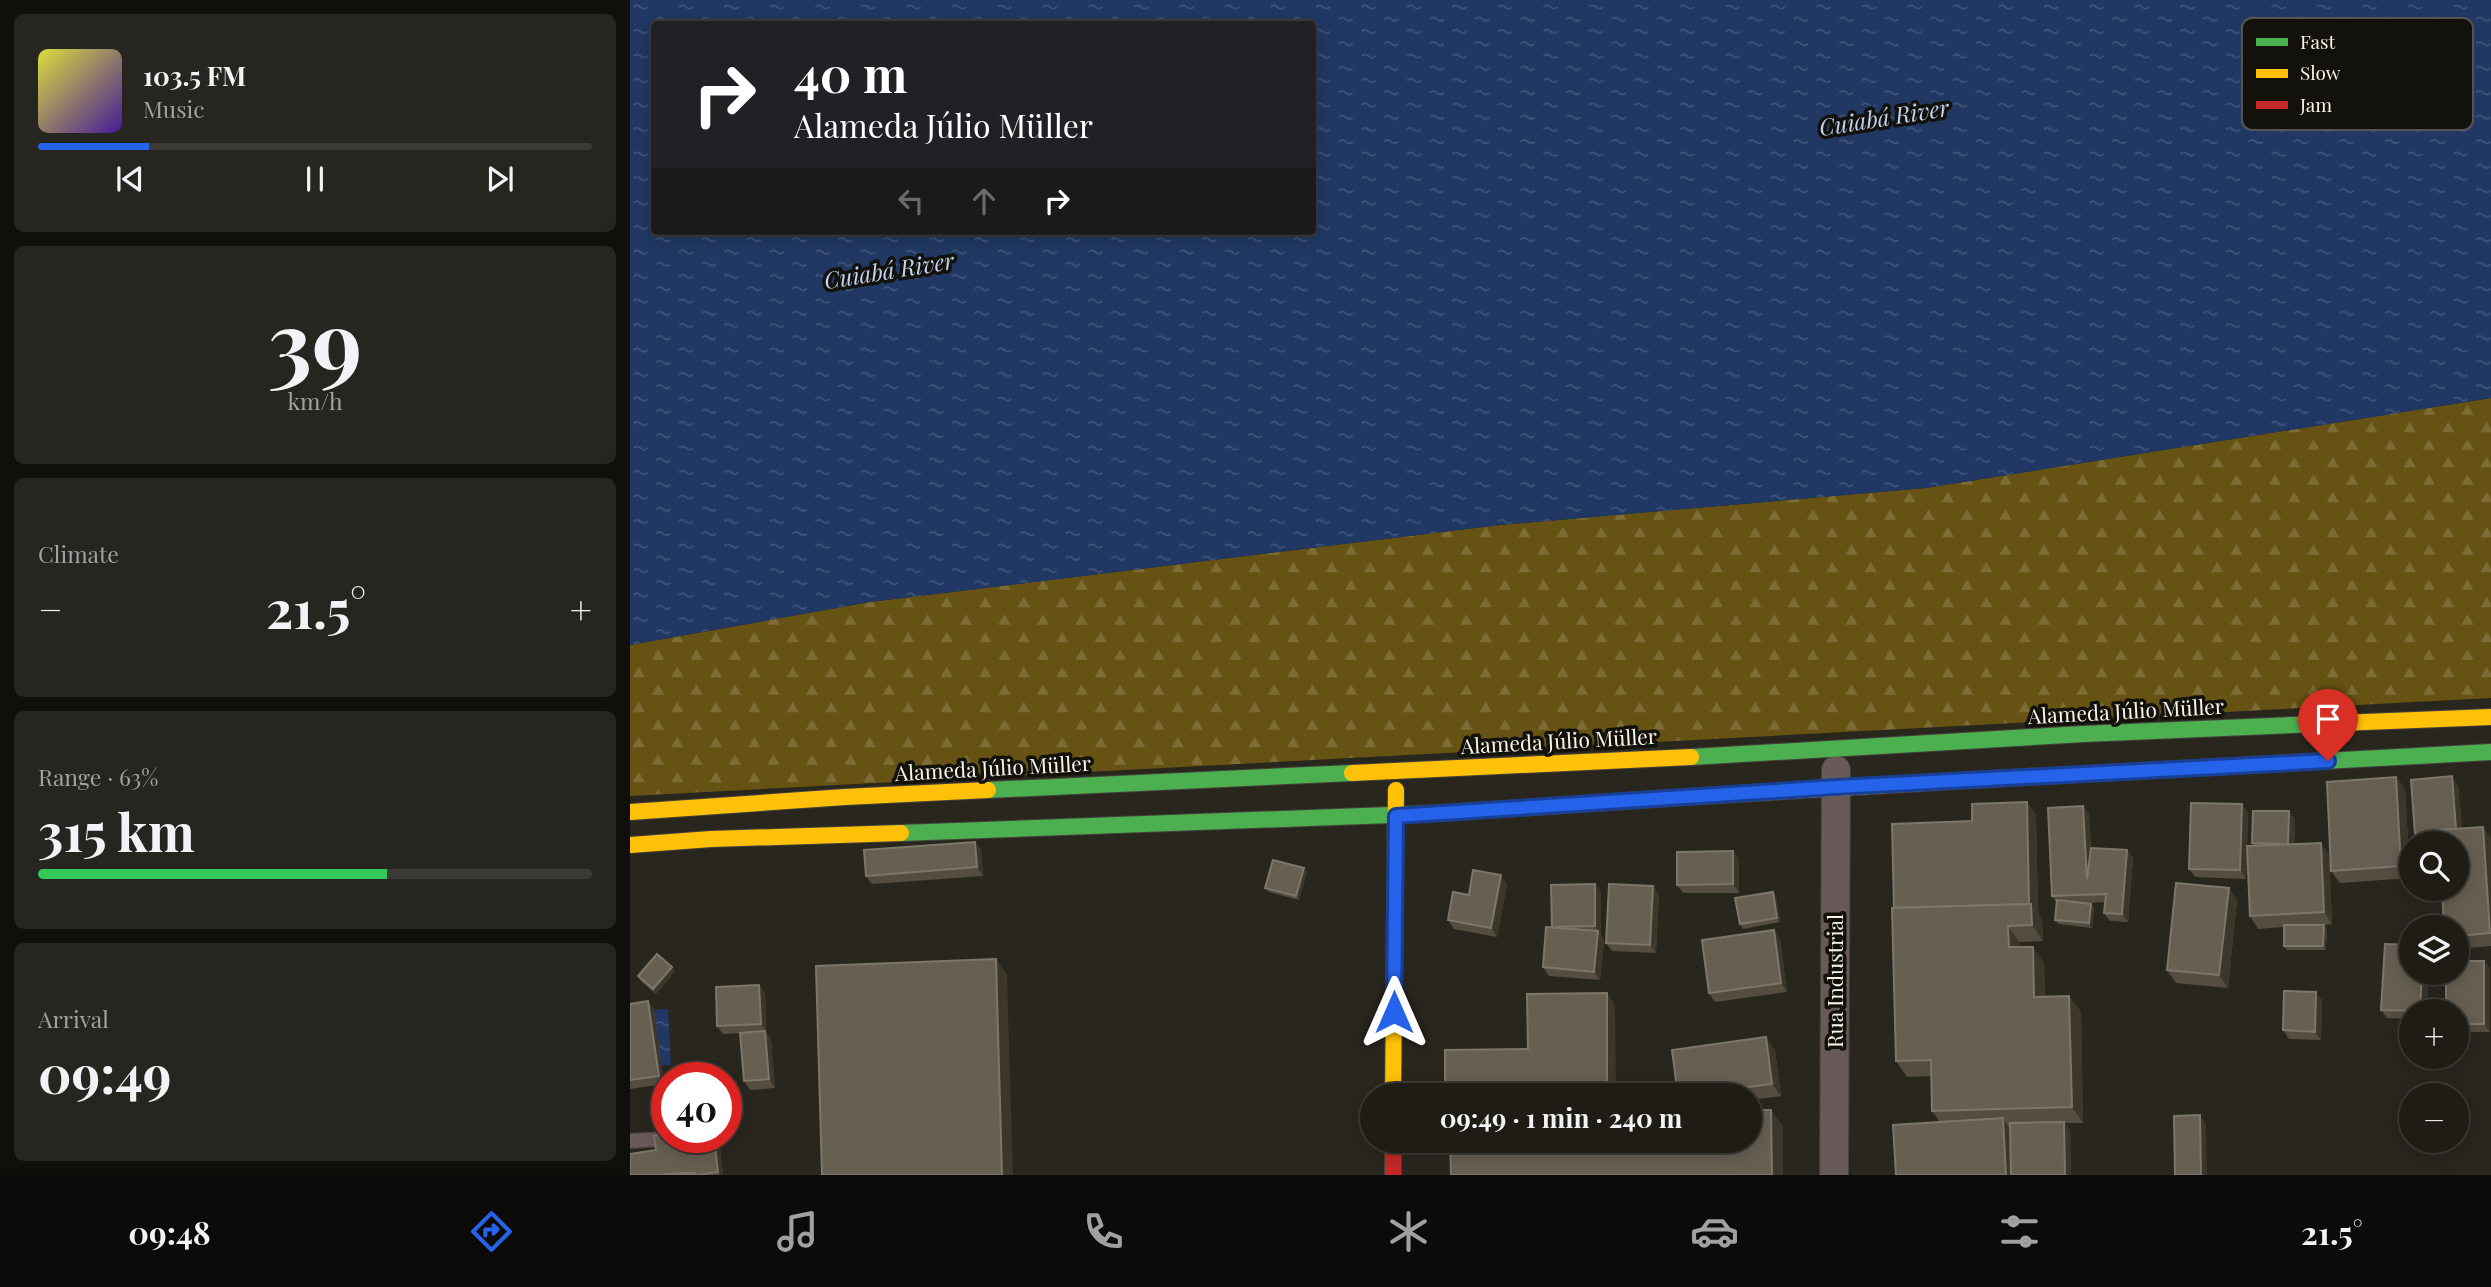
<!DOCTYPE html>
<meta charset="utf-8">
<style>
:root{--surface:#1f1c16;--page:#27251f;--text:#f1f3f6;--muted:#a1a1a1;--line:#3c3a35;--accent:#2563eb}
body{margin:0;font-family:"Playfair Display",serif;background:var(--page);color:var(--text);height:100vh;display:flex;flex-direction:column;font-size:26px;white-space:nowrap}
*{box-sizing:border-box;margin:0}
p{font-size:23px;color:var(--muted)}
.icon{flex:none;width:38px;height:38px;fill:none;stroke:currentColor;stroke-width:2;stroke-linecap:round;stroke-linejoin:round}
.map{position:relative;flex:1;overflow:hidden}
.side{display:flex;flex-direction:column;gap:14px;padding:14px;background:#110f0c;width:630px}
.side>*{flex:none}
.top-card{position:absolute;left:21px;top:21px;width:665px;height:214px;border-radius:7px;box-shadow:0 4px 18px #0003,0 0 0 2px var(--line);background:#202124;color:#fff;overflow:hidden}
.fabs{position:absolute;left:1769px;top:831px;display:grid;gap:14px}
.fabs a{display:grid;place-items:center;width:70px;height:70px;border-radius:50%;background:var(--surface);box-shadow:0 4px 18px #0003,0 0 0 2px var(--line);font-size:35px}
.speed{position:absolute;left:21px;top:1062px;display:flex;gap:14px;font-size:35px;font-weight:700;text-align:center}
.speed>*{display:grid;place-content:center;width:91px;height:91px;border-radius:50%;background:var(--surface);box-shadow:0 4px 18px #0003,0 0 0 2px var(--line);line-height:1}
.speed .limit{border:10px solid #d22;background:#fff;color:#111}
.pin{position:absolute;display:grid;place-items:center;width:60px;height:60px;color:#fff;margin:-72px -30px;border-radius:50% 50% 50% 0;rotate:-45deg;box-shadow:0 0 7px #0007}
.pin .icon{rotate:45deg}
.me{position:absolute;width:77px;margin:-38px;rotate:0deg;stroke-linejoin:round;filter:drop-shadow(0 0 5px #0008)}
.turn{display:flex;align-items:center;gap:24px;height:147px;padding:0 28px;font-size:32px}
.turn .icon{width:91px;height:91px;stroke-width:2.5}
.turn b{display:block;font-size:49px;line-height:60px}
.lanes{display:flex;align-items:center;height:66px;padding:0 28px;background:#0003;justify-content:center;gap:35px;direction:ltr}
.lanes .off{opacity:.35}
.big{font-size:52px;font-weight:700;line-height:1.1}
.side .tile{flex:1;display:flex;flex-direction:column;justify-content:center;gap:10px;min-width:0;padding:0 24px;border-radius:10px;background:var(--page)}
.side .dial{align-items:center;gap:0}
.dial b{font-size:91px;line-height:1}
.song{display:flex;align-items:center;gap:21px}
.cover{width:84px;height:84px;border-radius:10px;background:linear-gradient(135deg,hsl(60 70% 55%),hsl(260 70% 35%))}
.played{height:7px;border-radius:4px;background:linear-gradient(90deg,var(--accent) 20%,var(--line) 20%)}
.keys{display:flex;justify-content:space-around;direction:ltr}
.heat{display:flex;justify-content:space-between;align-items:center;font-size:38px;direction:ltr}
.charge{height:10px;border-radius:5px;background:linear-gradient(90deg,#34c759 63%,var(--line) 0)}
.trip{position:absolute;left:730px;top:1083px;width:402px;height:70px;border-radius:35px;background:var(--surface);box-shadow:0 4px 18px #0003,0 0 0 2px var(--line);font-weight:700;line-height:70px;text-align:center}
.menu{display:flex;height:112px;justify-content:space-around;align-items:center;background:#0c0b09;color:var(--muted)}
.menu .icon{width:49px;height:49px}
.menu .selected{color:var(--accent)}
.menu b{font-size:32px;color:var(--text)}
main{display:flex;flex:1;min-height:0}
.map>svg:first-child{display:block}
.forest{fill:url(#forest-firs)}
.water{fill:url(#water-ripples);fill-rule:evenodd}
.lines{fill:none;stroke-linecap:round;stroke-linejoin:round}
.lane-casing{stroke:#45423c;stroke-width:16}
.street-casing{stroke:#45423c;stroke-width:30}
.fast-casing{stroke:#45423c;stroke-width:18}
.slow-casing{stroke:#45423c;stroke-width:18}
.jam-casing{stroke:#45423c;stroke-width:18}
.lane{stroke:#685a58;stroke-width:14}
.street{stroke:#685a58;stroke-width:28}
.fast{stroke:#4caf50;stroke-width:16}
.slow{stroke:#ffc107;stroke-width:16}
.jam{stroke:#c62828;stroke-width:16}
.wall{fill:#554d40}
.shaded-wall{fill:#3c362b}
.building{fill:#675f52;stroke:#7d766a;stroke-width:2}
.route-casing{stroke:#184099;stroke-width:18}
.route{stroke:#2563eb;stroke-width:12}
.labels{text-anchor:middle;stroke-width:7;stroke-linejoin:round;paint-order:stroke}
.street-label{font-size:21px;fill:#f7f4eb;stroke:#13110b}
.water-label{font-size:23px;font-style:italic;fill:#c0d3f2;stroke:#13110b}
.key{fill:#13110b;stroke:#57554e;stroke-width:2}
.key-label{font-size:19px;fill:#f7f4eb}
</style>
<main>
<section class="side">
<div class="tile">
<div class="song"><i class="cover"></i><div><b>103.5 FM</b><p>Music</p></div></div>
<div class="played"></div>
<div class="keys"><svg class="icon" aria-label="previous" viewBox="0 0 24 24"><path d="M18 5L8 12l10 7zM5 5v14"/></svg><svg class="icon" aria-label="pause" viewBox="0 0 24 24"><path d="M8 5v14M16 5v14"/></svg><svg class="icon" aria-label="next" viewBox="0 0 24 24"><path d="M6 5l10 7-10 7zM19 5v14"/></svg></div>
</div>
<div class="tile dial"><b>39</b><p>km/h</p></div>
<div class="tile"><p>Climate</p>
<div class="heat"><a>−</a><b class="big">21.5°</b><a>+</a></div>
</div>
<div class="tile"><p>Range · 63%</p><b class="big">315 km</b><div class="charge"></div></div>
<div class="tile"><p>Arrival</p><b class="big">09:49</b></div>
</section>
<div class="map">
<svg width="1861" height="1175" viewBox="0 0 1861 1175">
<defs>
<pattern id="forest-firs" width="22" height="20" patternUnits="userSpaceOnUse" patternTransform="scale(1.75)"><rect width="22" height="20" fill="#665212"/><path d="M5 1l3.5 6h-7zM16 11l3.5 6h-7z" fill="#7d6c35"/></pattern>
<pattern id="water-ripples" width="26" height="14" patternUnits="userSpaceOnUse" patternTransform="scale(1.75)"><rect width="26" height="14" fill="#203863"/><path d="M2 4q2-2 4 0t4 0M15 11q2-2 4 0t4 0" fill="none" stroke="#41557a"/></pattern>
</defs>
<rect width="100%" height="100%" fill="#29261e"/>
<path class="forest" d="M1861 398V698L0 796V645L240 602 870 525 1296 488Z"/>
<g class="water">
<path d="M0 0H1861V398L1296 488 870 525 240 602 0 645ZM24 24H682V231H24Z"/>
<path d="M38 1009 41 1065 16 1066 13 1010Z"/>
</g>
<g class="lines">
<g class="lane-casing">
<path id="lane" d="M0 1141 49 1138"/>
</g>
<g class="street-casing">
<path id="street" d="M1204 1175 1206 770"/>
</g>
<g class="fast-casing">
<g id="fast">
<path d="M1061 757 1453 734 1710 723"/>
<path d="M1378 778 1861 752"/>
<path d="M358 790 722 773"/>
<path d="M271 833 813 813"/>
</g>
</g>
<g class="slow-casing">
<g id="slow">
<path d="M1710 723 1861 717"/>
<path d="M722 773 1061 757"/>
<path d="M1056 797 1378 778"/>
<path d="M0 812 215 797 358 790"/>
<path d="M0 845 81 839 271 833"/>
<path d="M763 1096 766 790"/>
</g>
</g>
<g class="jam-casing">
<g id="jam">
<path d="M813 813 1056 797"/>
<path d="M763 1141V1175"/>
</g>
</g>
<use href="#lane" class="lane"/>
<use href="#street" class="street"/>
<use href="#fast" class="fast"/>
<use href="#slow" class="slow"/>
<use href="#jam" class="jam"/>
</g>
<g class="wall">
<path d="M1766 777 1775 789 1780 878 1710 883 1701 871Z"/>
<path d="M1828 785 1832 828 1861 838V946L1827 949V844H1785L1789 840 1785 834Z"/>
<path d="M1397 802 1406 815 1408 913 1412 920 1413 941 1389 942 1390 947 1414 963 1415 997 1439 996 1451 1012 1453 1123H1435L1440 1130 1441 1175 1310 1122 1302 1111V1076L1277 1077 1266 1061 1264 908Z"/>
<path d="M1453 806 1459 814 1461 848 1497 850 1503 858 1498 922 1480 921 1474 913 1475 902 1456 903 1461 904 1464 908 1462 928 1428 924 1425 920 1426 902 1422 896Z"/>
<path d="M1659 811 1665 820 1664 844 1699 855 1702 924 1694 925 1697 929 1696 950H1657L1654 946V927L1628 929 1620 916 1617 846 1616 879 1565 877 1559 869 1618 812 1617 846H1624L1622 843Z"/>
<path d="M345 842 351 850 353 876 242 884 236 876Z"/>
<path d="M1103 851 1109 860V893H1053L1047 885Z"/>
<path d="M677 872 669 900 639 892 635 888Z"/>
<path d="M877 884 867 937 824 929 818 920 839 895Z"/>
<path d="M965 884 971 892V935H970L974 940 970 980 919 976 913 967 923 928 922 927Z"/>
<path d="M1029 894 1026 953 982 951 976 943Z"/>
<path d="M1146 896 1150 922 1113 929 1110 924Z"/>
<path d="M1607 900 1598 988 1546 983 1537 970Z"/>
<path d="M1150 939 1157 992 1085 1002 1079 993Z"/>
<path d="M1854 961 1860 969V1032H1827V1012Z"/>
<path d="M45 971 26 994 11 981 8 976Z"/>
<path d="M129 985 135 993 136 1032 141 1040 145 1088 120 1090 114 1081 111 1033 93 1034 87 1026Z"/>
<path d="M1692 1000 1691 1040 1659 1039 1653 1030Z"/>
<path d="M18 1001 24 1009 34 1084 0 1089V1004Z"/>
<path d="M1751 1010 1782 1012V1019L1757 1018Z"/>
<path d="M1145 1050 1151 1096 1120 1100V1096H1048Z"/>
<path d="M37 1138H89L93 1175H0L26 1150Z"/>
</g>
<g class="shaded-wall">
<path d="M1822 776 1828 785 1833 839 1827 831Z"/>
<path d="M1766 777 1775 789 1780 878 1771 866Z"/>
<path d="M1397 802 1406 815 1408 913 1412 920 1413 941 1402 925 1399 904Z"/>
<path d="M1612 804 1618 812 1616 879 1610 870Z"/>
<path d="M1453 806 1459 814 1463 887 1457 879Z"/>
<path d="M1659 811 1665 820 1664 852 1658 844Z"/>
<path d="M1853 827 1861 838V934L1860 933Z"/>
<path d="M345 842 351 850 353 876 347 867Z"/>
<path d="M1691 843 1699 855 1702 924 1694 912Z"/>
<path d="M1497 850 1503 858 1498 922 1492 914Z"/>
<path d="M1103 851 1109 860V893L1103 884Z"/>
<path d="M674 868 677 872 669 900 666 896Z"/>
<path d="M871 875 877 884 867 937 861 928Z"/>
<path d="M965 884 971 892V935L965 926Z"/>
<path d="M1023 886 1029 894 1026 953 1020 945Z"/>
<path d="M1599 888 1607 900 1598 988 1589 975Z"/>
<path d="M1143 892 1146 896 1150 922 1147 918Z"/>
<path d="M1461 904 1464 908 1462 928 1459 923Z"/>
<path d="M1694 925 1697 929 1696 950 1693 946Z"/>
<path d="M1378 926 1389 942 1390 963 1379 947Z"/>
<path d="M1144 930 1150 939 1157 992 1151 983Z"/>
<path d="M968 931 974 940 970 980 964 972Z"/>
<path d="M1403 947 1414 963 1415 1013 1404 997Z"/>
<path d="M366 959 377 975 383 1175H372Z"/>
<path d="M1854 961 1860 969V1032L1854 1024Z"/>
<path d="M42 967 45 971 26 994 23 989Z"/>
<path d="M1792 973H1799L1797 1012H1790Z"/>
<path d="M129 985 135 993 137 1032 131 1024Z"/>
<path d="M1686 992 1692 1000 1691 1040 1685 1032Z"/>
<path d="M977 993 985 1005 986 1096H977Z"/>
<path d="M1439 996 1451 1012 1453 1123 1442 1107Z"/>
<path d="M18 1001 24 1009 34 1084 29 1076Z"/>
<path d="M135 1031 141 1040 145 1088 139 1079Z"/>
<path d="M1136 1037 1145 1050 1151 1096 1142 1084Z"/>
<path d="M1141 1110 1153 1126V1175H1142Z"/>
<path d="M1570 1115 1576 1124 1577 1175H1571Z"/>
<path d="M1373 1118 1381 1131 1384 1175H1376Z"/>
<path d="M1434 1122 1440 1130 1441 1175H1435Z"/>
<path d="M84 1138H89L93 1175H90L88 1172Z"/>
</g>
<g class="building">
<path d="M1822 776 1826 829 1808 830V832L1785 834 1781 780Z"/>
<path d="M1766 777 1771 866 1701 871 1697 782Z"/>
<path d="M1397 802 1399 904 1264 908 1262 824 1342 821V804Z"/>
<path d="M1561 803 1612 804 1610 870 1559 869Z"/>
<path d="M1453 806 1457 879 1461 848 1497 850 1492 914 1474 913 1476 894 1422 896 1418 808Z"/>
<path d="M1623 811H1659L1658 844 1622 843Z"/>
<path d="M1853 827 1860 933 1827 936V928H1814L1812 889H1827V844H1809L1808 830Z"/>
<path d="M1785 839 1808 842 1809 844H1785Z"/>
<path d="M345 842 347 867 236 876 234 850Z"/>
<path d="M1691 843 1694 912 1620 916 1617 846Z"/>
<path d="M1103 851V884L1047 885V852Z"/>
<path d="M643 860 674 868 666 896 635 888Z"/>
<path d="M843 870 871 875 861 928 818 920 823 892 839 895Z"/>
<path d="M1546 883 1599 888 1589 975 1537 970Z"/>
<path d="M965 884V926L922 927 921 885Z"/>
<path d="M979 884 1023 886 1020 945 976 943Z"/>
<path d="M1143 892 1147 918 1110 924 1105 898Z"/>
<path d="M1427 900 1461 904 1459 923 1425 920Z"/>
<path d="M1401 904 1402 925 1378 926 1379 947H1403L1404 997 1439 996 1442 1107 1302 1111 1301 1060 1266 1061 1262 908Z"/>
<path d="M1654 925H1694L1693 946H1654Z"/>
<path d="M916 927 968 931 964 972 913 967Z"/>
<path d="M1144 930 1151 983 1079 993 1072 940Z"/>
<path d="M1755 944 1782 945V973H1792L1790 1011 1751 1010Z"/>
<path d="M27 954 42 967 23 989 8 976Z"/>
<path d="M366 959 372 1175H192L186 966Z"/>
<path d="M1827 961H1854V1024H1827V1012H1816V973H1827Z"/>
<path d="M129 985 131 1024 87 1026 86 987Z"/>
<path d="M1654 991 1686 992 1685 1032 1653 1030Z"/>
<path d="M977 993V1096H815V1050L898 1049 897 994Z"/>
<path d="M18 1001 29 1076 0 1080V1004Z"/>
<path d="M135 1031 139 1079 114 1081 110 1033Z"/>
<path d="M1136 1037 1142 1084 1048 1096 1042 1050Z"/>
<path d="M1120 1110H1141L1142 1175H821L820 1141H1120Z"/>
<path d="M1570 1115 1571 1175H1545L1544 1116Z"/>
<path d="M1373 1118 1376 1175H1266L1263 1125Z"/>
<path d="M1434 1122 1435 1175H1381L1380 1123Z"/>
<path d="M37 1134V1138H84L88 1172 69 1175H66L64 1173 35 1174V1175H0V1154L26 1150 24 1136Z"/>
<path d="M64 1173V1175H35V1174Z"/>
</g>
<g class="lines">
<g class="route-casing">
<path id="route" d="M764 1012 766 816 1207 787 1698 761"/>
</g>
<use href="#route" class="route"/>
</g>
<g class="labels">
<g class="street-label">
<text transform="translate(1496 712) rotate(-3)" y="7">Alameda Júlio Müller</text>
<text transform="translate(929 742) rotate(-3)" y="7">Alameda Júlio Müller</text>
<text transform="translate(363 769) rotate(-3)" y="7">Alameda Júlio Müller</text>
<text transform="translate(1206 981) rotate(-90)" y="7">Rua Industrial</text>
</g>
<g class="water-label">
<text transform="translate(1254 118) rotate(-9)" y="8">Cuiabá River</text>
<text transform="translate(259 271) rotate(-9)" y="8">Cuiabá River</text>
</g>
</g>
<rect x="1612" y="18" width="231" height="112" rx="10" class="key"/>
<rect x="1626" y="38" width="32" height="8" fill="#4caf50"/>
<rect x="1626" y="69" width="32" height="9" fill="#ffc107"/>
<rect x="1626" y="101" width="32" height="8" fill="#c62828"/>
<g class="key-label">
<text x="1670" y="49">Fast</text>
<text x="1670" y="80">Slow</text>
<text x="1670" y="112">Jam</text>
</g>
</svg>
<div class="fabs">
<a><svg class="icon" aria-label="search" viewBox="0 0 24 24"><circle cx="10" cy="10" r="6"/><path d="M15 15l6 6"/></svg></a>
<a><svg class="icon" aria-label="layers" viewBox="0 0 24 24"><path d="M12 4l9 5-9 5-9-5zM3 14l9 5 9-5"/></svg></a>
<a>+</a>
<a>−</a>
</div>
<div class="speed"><div class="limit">40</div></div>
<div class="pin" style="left:1698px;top:761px;background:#d93025"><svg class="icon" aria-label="arrive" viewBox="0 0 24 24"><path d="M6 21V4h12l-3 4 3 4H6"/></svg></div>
<svg class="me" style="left:764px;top:1012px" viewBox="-20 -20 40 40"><path d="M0-17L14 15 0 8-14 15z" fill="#2563eb" stroke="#fff" stroke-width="4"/></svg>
<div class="trip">09:49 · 1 min · 240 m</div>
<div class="top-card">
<div class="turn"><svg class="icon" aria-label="right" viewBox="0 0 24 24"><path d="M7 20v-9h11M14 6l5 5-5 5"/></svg><div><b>40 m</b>Alameda Júlio Müller</div></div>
<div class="lanes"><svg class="icon off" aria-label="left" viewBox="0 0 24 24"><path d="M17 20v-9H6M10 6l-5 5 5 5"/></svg><svg class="icon off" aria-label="ahead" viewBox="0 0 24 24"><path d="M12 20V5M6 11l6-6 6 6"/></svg><svg class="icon" aria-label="right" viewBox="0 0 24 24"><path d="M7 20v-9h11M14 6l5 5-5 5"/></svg></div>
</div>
</div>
</main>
<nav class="menu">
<b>09:48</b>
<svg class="icon selected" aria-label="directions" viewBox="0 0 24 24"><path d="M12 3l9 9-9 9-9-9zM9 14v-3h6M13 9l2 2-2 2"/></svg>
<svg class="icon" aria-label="music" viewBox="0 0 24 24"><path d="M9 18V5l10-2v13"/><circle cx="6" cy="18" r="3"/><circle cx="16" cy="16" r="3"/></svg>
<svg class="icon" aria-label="phone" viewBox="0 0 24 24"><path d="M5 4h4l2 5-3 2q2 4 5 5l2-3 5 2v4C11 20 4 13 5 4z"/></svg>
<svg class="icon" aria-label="climate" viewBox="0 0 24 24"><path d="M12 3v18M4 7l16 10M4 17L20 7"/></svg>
<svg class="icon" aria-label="car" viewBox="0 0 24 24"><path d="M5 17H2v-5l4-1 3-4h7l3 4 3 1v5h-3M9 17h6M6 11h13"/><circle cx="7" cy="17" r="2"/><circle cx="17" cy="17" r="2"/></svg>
<svg class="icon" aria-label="filters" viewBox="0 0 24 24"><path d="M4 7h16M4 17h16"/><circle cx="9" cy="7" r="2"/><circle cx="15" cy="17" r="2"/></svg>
<b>21.5°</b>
</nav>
